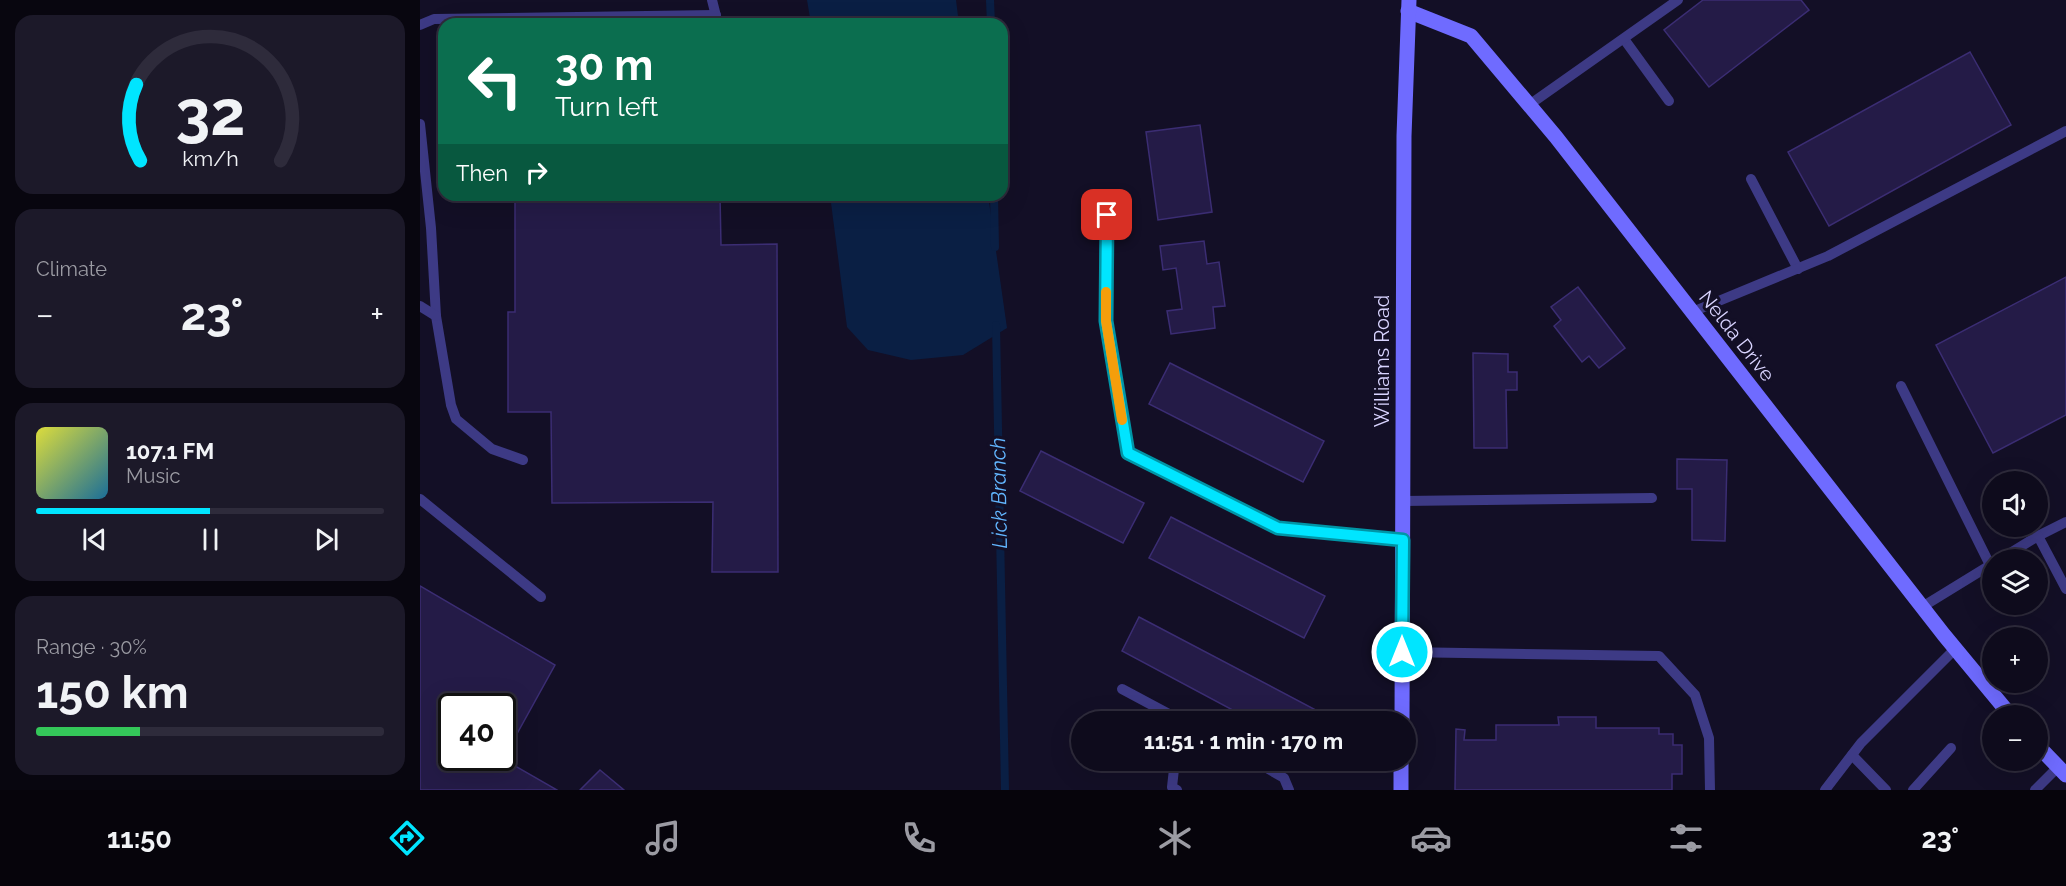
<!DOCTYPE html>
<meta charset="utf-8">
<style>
:root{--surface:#0e0b1c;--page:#1c1929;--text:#f1f3f6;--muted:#9b9ba3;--line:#2e2b3b;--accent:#00e5ff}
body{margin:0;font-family:Raleway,sans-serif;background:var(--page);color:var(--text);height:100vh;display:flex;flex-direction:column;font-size:22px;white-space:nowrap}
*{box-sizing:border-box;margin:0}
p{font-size:20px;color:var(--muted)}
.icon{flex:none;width:33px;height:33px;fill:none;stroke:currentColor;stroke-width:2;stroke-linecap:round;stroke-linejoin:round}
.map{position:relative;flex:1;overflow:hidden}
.sheet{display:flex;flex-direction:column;gap:15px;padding:15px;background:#08060f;width:420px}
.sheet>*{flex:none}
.hud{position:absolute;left:18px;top:18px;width:570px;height:183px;border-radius:18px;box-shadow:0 6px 24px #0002,0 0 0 2px var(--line);background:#0b6e4f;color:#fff;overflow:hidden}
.buttons{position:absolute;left:1562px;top:471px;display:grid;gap:12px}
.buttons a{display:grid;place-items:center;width:66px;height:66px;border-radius:50%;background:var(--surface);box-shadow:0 6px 24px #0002,0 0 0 2px var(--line);font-size:30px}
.speed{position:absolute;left:18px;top:693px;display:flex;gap:12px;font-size:30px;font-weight:700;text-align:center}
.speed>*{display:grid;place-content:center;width:78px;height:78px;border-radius:50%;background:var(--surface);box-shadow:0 6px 24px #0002,0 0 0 2px var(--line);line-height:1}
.speed .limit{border:3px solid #111;border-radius:9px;background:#fff;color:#111}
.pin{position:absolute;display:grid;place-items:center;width:51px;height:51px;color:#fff;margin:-26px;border-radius:12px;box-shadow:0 3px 9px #0006}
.me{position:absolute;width:66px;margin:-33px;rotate:0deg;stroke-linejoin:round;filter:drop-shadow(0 0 4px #0008)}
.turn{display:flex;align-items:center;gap:21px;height:126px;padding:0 18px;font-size:27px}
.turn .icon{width:78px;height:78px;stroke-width:2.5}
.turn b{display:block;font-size:42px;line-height:51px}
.then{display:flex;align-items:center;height:57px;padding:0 18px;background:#0003;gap:12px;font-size:22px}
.big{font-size:45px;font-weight:700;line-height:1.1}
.sheet .card{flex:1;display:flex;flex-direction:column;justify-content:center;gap:9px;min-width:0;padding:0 21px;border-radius:18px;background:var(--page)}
.sheet .dial{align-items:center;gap:0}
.dial svg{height:156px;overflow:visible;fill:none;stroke:var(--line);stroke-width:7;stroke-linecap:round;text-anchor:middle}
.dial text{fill:var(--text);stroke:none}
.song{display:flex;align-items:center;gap:18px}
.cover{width:72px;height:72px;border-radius:9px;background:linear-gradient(135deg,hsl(60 70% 55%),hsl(200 70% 35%))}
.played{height:6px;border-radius:3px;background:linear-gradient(90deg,var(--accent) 50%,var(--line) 50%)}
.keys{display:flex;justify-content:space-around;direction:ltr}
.heat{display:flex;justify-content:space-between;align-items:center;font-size:33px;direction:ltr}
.charge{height:9px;border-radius:4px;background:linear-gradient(90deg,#34c759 30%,var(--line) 0)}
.trip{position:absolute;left:651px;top:711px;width:345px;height:60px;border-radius:30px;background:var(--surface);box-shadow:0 6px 24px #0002,0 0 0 2px var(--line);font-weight:700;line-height:60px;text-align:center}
.tab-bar{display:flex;height:96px;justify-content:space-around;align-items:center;background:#06040b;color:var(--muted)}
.tab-bar .icon{width:42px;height:42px}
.tab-bar .active{color:var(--accent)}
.tab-bar b{font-size:27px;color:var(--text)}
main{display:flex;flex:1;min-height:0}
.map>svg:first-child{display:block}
.water{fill:#0a1f44}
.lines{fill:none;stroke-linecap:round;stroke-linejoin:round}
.stream{stroke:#0a1f44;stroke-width:8}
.building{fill:#241b47;stroke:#3b2d73;stroke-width:1.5;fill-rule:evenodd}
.lane{stroke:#3d3a85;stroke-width:10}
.secondary{stroke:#6f6bff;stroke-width:15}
.route-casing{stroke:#0095a6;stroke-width:15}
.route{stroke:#00e5ff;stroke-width:10}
.slow{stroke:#f59e0b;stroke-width:10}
.labels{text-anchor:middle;stroke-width:6;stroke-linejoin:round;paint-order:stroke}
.street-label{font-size:20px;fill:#d9d4ff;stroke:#130f26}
.water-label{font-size:21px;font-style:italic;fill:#62b6ff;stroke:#130f26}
</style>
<main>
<section class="sheet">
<div class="card dial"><svg viewBox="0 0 100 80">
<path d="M14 69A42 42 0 1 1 86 69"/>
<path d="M14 69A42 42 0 0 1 12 30" stroke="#00e5ff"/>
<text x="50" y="56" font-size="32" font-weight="700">32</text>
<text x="50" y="72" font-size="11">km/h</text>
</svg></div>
<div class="card"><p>Climate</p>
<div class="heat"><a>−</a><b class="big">23°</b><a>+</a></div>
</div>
<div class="card">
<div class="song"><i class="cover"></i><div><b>107.1 FM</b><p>Music</p></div></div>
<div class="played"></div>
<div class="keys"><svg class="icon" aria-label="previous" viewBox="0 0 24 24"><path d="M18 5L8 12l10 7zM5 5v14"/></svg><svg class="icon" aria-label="pause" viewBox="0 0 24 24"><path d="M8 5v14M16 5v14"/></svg><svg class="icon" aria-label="next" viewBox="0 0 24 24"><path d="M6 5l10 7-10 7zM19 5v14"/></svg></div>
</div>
<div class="card"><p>Range · 30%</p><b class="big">150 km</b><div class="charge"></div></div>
</section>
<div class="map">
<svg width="1646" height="790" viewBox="0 0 1646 790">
<rect width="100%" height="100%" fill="#130f26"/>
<g class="water">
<path d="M387 0H536L539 24H391Z"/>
<path d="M410 195H568L587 328 543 355 491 360 448 350 427 327Z"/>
</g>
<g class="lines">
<g class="stream">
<path d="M570 0 571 24"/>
<path d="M574 195 575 247"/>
<path d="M576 325 585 790"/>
</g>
</g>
<g class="building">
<path d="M1283 0H1381L1389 10 1289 87 1244 30Z"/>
<path d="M1550 52 1591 125 1409 226 1368 152Z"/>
<path d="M780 125 792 212 738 220 726 132Z"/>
<path d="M95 195H300L301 245 357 244 358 572H292L293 502 132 503 131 412H88V312H95Z"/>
<path d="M784 241 787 264 799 262 805 306 793 307 795 328 751 334 747 311 762 309 756 268 743 270 740 246Z"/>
<path d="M1646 277V415L1573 453 1516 345Z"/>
<path d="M1158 287 1205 348 1179 368 1169 356 1162 362 1134 326 1141 320 1131 307Z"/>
<path d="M1053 353 1088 354V372H1097V390H1086L1087 448H1054Z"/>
<path d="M750 363 904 441 883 482 729 404Z"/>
<path d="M621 451 724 503 703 543 600 491Z"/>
<path d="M1257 459 1307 460 1305 541 1272 540V489H1257Z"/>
<path d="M751 517 905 596 884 638 729 558Z"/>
<path d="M0 586 135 665 83 759 137 790H0ZM32 706H82V758H32Z"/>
<path d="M719 617 911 718 909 722H835L702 651Z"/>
<path d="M1138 717H1176V728H1239V734H1253V745H1262V774H1252V790H1035L1036 729 1045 730 1044 740H1076V725H1139Z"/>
<path d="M180 770 204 790H160Z"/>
</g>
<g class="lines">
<g class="lane">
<path d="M292 0 298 24"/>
<path d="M0 25 14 19 296 15"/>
<path d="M1204 39 1249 101"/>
<path d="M1109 105 1258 0"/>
<path d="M0 124 11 228 16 316 31 405 36 419 72 449 103 460"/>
<path d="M1331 179 1378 269"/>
<path d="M688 194 686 322 708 453 858 528 983 540"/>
<path d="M0 306 16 316"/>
<path d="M1272 312 1408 256 1646 131"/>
<path d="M1481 386 1570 565"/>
<path d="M0 499 121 597"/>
<path d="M983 501 1232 498"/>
<path d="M1618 536 1646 522"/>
<path d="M1579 560 1618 536 1646 589"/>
<path d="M1502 607 1572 564"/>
<path d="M982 652 1239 656 1275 695 1289 738 1290 790"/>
<path d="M702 689 760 720"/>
<path d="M1432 755 1466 790"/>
<path d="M755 760 752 787 757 790"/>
<path d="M833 760 864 778 869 790"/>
<path d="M1405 790 1441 743 1535 649"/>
<path d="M1493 790 1531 748"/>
<path d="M1615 790 1638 767"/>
</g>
<g class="secondary">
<path d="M988 11 1051 36 1136 137 1524 635 1591 716"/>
<path d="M982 722 984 136 989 0"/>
<path d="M1617 745 1646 775"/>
<path d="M981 790V760"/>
</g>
</g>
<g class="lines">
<g class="route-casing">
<path id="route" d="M687 215 686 321 708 453 858 528 983 540 982 652"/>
</g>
<use href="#route" class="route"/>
<path class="slow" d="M686 292V321L702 420"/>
</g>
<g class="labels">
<g class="street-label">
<text transform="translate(1317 336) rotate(52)" y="7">Nelda Drive</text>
<text transform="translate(962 361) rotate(-90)" y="7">Williams Road</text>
</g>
<g class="water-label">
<text transform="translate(579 493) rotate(-91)" y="7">Lick Branch</text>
</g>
</g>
</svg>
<div class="buttons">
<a><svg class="icon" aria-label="sound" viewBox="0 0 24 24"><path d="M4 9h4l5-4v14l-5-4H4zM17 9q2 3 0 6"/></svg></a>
<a><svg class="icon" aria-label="layers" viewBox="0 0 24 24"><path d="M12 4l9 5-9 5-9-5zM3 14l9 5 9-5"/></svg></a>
<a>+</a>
<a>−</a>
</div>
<div class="speed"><div class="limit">40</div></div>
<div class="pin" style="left:687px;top:215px;background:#d93025"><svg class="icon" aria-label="arrive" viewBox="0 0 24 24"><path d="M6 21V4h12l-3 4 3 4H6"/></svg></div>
<svg class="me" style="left:982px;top:652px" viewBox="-20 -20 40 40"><circle r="17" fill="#00e5ff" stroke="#fff" stroke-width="3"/><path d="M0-11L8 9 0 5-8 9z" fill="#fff"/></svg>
<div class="trip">11:51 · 1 min · 170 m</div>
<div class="hud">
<div class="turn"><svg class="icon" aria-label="left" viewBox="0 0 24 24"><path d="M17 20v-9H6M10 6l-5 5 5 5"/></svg><div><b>30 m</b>Turn left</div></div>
<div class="then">Then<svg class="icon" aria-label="right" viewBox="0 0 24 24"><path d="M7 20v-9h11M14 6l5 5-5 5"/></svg></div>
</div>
</div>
</main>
<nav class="tab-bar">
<b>11:50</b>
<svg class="icon active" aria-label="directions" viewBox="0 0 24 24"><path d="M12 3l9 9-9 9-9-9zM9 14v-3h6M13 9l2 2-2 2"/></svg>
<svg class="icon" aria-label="music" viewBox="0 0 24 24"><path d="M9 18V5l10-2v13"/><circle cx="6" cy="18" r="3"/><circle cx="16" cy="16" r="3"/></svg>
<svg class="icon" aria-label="phone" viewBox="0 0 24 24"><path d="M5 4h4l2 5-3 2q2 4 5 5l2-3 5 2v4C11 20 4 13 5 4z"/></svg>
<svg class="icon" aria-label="climate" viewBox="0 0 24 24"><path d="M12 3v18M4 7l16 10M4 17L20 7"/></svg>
<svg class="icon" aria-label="car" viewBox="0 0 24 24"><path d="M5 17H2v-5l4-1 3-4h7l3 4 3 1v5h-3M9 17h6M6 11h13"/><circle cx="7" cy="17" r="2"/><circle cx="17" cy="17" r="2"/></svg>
<svg class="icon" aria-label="filters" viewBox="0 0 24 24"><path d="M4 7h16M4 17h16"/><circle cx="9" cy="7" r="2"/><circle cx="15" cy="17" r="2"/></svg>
<b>23°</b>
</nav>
